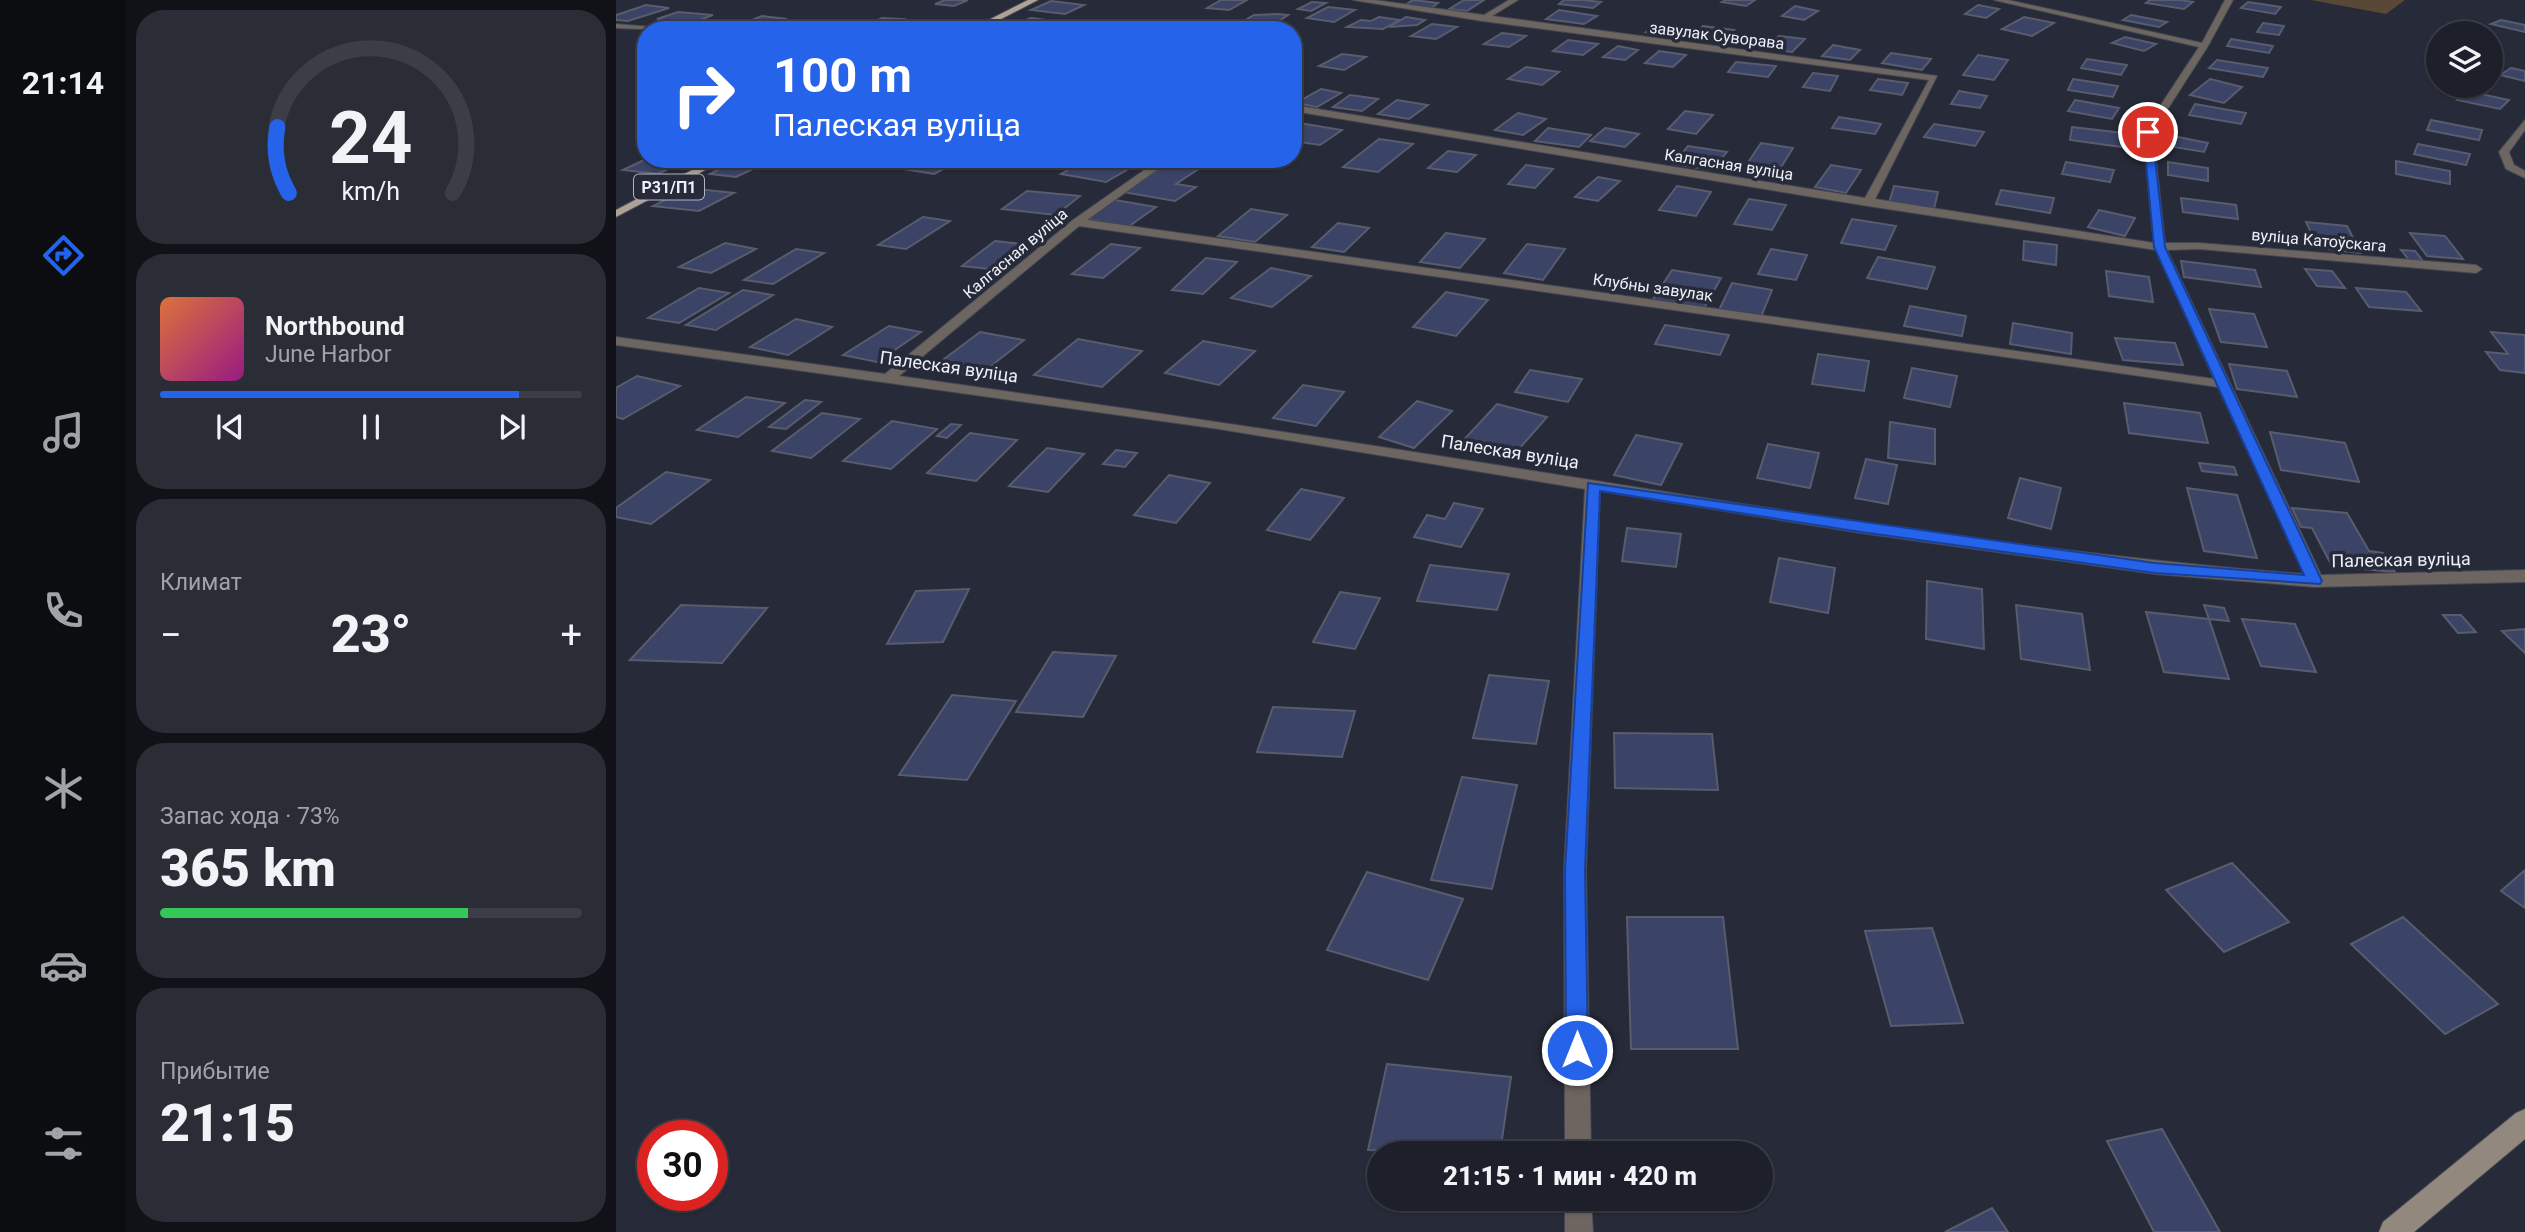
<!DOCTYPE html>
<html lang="ru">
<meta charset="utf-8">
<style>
:root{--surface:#1d202a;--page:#2a2d36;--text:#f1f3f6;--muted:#a0a3a8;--line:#3b3e47;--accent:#2563eb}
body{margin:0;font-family:Roboto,sans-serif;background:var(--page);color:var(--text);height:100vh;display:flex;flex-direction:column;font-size:26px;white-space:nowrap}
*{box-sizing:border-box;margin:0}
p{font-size:23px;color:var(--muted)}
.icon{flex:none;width:38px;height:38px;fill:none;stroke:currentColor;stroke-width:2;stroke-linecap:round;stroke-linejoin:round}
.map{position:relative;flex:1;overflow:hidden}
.side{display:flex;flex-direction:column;gap:10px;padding:10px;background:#101217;width:490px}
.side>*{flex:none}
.banner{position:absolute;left:21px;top:21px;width:665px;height:147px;border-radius:28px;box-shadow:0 2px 5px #0004,0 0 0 2px var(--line);background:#2563eb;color:#fff;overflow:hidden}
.controls{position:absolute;left:1810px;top:21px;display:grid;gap:14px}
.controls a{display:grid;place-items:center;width:77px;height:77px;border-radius:50%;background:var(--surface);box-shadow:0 2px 5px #0004,0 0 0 2px var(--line);font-size:35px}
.speed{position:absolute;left:21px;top:1120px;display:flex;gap:14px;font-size:35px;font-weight:700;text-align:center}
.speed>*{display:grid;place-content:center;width:91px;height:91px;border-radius:50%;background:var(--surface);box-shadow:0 2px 5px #0004,0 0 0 2px var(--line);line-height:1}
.speed .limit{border:10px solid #d22;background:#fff;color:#111}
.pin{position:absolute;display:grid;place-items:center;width:60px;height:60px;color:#fff;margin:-30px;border:4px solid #fff;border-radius:50%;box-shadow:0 2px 7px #0007}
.me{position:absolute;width:77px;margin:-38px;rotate:0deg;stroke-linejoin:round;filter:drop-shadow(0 0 5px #0008)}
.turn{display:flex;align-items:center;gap:24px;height:147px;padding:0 21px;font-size:32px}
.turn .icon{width:91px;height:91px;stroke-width:2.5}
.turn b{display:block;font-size:49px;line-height:60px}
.big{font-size:52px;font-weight:800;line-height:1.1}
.side .widget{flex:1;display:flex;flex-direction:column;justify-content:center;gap:10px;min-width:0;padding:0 24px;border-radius:28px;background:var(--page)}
.side .dial{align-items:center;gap:0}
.dial svg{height:182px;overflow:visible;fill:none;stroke:var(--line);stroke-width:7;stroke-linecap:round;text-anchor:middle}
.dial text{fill:var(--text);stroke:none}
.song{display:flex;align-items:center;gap:21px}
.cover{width:84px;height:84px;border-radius:10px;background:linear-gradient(135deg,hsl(20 70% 55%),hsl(310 70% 35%))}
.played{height:7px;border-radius:4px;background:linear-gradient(90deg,var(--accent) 85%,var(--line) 85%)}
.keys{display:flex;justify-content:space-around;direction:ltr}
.heat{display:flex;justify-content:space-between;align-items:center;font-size:38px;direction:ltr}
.charge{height:10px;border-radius:5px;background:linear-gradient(90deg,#34c759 73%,var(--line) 0)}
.trip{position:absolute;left:751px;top:1141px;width:406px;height:70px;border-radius:35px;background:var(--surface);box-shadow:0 2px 5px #0004,0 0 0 2px var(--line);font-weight:800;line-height:70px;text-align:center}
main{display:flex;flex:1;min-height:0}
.dock{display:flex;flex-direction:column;width:126px;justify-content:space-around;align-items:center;background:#0c0d11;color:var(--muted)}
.dock .icon{width:49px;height:49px}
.dock .active{color:var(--accent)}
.dock b{font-size:32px;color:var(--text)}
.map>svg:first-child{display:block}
.green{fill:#5a4836}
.building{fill:#3b4366;stroke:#585c6d;stroke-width:2}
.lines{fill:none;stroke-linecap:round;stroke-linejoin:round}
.street-casing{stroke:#434653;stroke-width:2}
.secondary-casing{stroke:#434653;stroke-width:2}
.primary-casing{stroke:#434653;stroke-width:2}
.street{fill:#6d6660;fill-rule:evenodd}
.secondary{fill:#92887e;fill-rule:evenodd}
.primary{fill:#aea195;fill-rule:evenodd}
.route{fill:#2563eb;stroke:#184099;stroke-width:2}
.labels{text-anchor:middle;stroke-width:7;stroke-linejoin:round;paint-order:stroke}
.far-street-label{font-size:16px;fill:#eef1fa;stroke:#272a38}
.shield{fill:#272a38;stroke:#b2b5c0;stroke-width:2}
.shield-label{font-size:16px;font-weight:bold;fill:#eef1fa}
.street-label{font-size:18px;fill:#eef1fa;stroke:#272a38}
</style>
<main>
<nav class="dock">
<b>21:14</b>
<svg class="icon active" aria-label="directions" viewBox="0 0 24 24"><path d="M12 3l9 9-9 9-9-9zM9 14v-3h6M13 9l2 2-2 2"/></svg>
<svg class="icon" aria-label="music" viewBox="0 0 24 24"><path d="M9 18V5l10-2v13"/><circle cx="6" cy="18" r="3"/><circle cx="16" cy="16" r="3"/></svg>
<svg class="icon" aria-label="phone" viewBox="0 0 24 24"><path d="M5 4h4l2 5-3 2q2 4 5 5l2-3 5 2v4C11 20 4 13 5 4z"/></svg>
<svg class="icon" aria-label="climate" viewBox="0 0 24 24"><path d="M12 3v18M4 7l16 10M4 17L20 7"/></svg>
<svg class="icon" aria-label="car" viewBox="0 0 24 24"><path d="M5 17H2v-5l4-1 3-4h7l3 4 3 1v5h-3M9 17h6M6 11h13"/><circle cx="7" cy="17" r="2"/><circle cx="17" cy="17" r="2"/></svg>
<svg class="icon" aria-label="filters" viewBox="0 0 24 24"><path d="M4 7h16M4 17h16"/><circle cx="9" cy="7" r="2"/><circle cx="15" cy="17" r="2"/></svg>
</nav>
<section class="side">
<div class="widget dial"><svg viewBox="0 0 100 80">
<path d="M14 69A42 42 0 1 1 86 69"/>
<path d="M14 69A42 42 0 0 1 9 40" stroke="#2563eb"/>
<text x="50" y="56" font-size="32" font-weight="700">24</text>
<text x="50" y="72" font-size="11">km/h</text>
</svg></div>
<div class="widget">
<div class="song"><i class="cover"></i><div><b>Northbound</b><p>June Harbor</p></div></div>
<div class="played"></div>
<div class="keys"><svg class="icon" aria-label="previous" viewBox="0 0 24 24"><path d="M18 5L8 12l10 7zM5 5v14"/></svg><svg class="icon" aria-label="pause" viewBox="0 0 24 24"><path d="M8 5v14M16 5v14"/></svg><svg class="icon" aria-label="next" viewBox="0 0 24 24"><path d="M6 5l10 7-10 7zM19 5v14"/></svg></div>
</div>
<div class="widget"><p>Климат</p>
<div class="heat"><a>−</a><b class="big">23°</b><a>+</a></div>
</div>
<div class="widget"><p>Запас хода · 73%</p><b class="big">365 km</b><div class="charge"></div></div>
<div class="widget"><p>Прибытие</p><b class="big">21:15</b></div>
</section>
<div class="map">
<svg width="1909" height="1232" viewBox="0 0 1909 1232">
<rect width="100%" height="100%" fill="#272a38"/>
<path class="green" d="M1695 0H1789L1770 14Z"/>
<g class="building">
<path d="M329 0H352L338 6 319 4Z"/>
<path d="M605 0H631L613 10 591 8Z"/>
<path d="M797 0 822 3 814 9 789 5Z"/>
<path d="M848 0H868L851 11 833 9Z"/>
<path d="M948 0H968L985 2 977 8 943 4Z"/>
<path d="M1110 0H1139L1130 6 1106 2Z"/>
<path d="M1534 0H1564L1577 2 1568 9 1530 3Z"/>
<path d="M435 1 468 5 449 14 415 10Z"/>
<path d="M696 2 710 3 695 11 682 9Z"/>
<path d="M1632 2 1665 7 1659 14 1625 8Z"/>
<path d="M30 5 53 8 12 21 0 20V15Z"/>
<path d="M1362 5 1383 9 1370 18 1349 14Z"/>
<path d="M1179 6 1202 11 1188 20 1166 16Z"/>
<path d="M712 7 739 10 718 22 691 18Z"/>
<path d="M943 10 981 16 968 24 930 19Z"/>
<path d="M62 12 97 15 76 23 41 19Z"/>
<path d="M662 14 672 15 650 30 638 29 646 24 626 22 638 15Z"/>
<path d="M1515 15 1551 22 1543 27 1507 20Z"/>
<path d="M146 16 171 19 143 30 113 29Z"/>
<path d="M763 17 784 20 767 29 731 27 745 20 755 21Z"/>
<path d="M790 17 809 20 801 25 773 27Z"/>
<path d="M1408 17 1438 23 1416 36 1386 29Z"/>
<path d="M266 18 287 19 266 30 244 28Z"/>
<path d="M415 18 445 22 428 29 397 25Z"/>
<path d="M1885 20 1909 25V32L1875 24Z"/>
<path d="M190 22 211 24 198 30H173Z"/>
<path d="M1647 23 1668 26 1663 35 1641 32Z"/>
<path d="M816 24 841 27 820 39 795 36Z"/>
<path d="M1040 24 1065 27 1055 36 1030 32Z"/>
<path d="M1087 26 1118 30 1109 39 1077 34Z"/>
<path d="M886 33 910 36 893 47 868 44Z"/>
<path d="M1163 36 1189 39 1176 52 1149 48Z"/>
<path d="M1509 37 1540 44 1528 51 1496 43Z"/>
<path d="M1615 39 1657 46 1653 53 1611 46Z"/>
<path d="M952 40 982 44 967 55 937 51Z"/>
<path d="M1217 45 1244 50 1234 60 1206 56Z"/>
<path d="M1002 46 1022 50 1009 60 987 57Z"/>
<path d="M1043 51 1070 55 1057 67 1029 63Z"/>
<path d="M1275 53 1315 59 1306 70 1266 63Z"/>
<path d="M726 54 750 57 728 70 703 66Z"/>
<path d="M1362 55 1392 60 1378 80 1347 75Z"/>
<path d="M1471 59 1511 65 1505 75 1465 68Z"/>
<path d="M1601 60 1652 68 1647 77 1593 68Z"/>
<path d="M1120 62 1160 66 1152 77 1112 72Z"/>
<path d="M910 67 943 72 926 85 892 79Z"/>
<path d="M1895 68 1909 71V81L1884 75Z"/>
<path d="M1197 73 1222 76 1214 91 1187 87Z"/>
<path d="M1262 79 1292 83 1286 95 1254 90Z"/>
<path d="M1457 79 1502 86 1497 97 1452 90Z"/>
<path d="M1594 79 1626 87 1608 103 1574 95Z"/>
<path d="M705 89 725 93 701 107 680 103Z"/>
<path d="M1343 91 1371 96 1364 108 1335 104Z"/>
<path d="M1851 91 1893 100 1884 109 1841 100Z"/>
<path d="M734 95 762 99 746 111 717 107Z"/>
<path d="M781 100 812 105 793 119 762 114Z"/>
<path d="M1459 100 1503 108 1496 119 1452 111Z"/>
<path d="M1579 104 1630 113 1625 124 1573 115Z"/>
<path d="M1069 111 1097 115 1080 134 1052 129Z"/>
<path d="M902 113 930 119 907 135 879 130Z"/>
<path d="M1223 117 1254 122 1265 124 1259 134 1216 128Z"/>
<path d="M1815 120 1866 130 1863 140 1811 130Z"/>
<path d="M677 122 726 130 704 145 677 141Z"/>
<path d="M1318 124 1368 132 1359 146 1308 137Z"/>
<path d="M1456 127 1507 133 1506 147 1454 140Z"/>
<path d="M932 128 975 135 963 147 919 141Z"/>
<path d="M989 128 1023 134 1009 147 974 141Z"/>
<path d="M1557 136 1592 143 1588 152 1552 146Z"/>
<path d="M763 139 797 144 762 172 727 167Z"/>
<path d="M1145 143 1177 148 1164 169 1131 164Z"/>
<path d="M1802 144 1854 154 1850 165 1798 154Z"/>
<path d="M1072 146 1111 152 1096 170 1057 164Z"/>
<path d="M832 151 860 155 841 172 812 168Z"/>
<path d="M30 159H72L42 174 7 170Z"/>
<path d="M123 159 154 161 120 177 94 174Z"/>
<path d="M222 159H266L253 166Z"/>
<path d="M305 159H346L318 174 287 169Z"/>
<path d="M471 159H476L516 167 490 182 445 174Z"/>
<path d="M559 159 590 164 560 184 580 187 559 201 507 192Z"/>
<path d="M1780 161 1834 171V184L1780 174Z"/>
<path d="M1450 162 1498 170 1494 182 1446 174Z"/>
<path d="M1552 162 1592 168V181L1552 175Z"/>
<path d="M910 165 937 169 919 188 892 184Z"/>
<path d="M1215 165 1245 170 1230 193 1199 187Z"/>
<path d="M982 177 1004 181 982 201 959 197Z"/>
<path d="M1061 186 1095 192 1080 216 1043 210Z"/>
<path d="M1278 186 1322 192 1318 209 1273 203Z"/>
<path d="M72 188 118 193 83 211 37 206Z"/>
<path d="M1385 190 1438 198 1434 213 1380 204Z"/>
<path d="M411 191 464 196 440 215 386 209Z"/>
<path d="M1565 198 1620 205 1622 219 1567 212Z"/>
<path d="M1133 199 1170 205 1156 230 1118 224Z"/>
<path d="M499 200 540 207 512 227 469 219Z"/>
<path d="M635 209 671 215 639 242 602 236Z"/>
<path d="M1483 210 1519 218 1509 236 1472 227Z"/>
<path d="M307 217 334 221 290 249 262 245Z"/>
<path d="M1236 219 1280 226 1269 250 1225 243Z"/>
<path d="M1690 222 1731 226 1745 253 1702 248Z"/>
<path d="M722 223 753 228 728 252 696 247Z"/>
<path d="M830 233 869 239 844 268 804 262Z"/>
<path d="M1794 233 1829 236 1847 259 1811 256Z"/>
<path d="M379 241 414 245 383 270 346 266Z"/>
<path d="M1408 241 1441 245 1440 265 1407 260Z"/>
<path d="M109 243 140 249 95 273 63 267Z"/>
<path d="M495 244 524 248 487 278 456 274Z"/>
<path d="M911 244 949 249 927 280 888 273Z"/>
<path d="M180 249 208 253 157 284 128 280Z"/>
<path d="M1155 249 1191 255 1180 280 1142 274Z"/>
<path d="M1785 250 1799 251 1807 261 1793 260Z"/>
<path d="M1262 257 1319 267 1311 289 1251 278Z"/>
<path d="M590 258 621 262 587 294 556 290Z"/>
<path d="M1565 261 1639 270 1645 287 1568 277Z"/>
<path d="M655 268 695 276 656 307 615 298Z"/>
<path d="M1689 269 1716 271 1729 288 1701 286Z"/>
<path d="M1056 270 1105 278 1087 310 1036 301Z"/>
<path d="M1490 271 1533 277 1537 302 1493 296Z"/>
<path d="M1116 283 1156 290 1145 317 1103 310Z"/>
<path d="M83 288 113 293 63 323 32 318Z"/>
<path d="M1740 288 1790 292 1805 311 1753 307Z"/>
<path d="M127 290 157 295 100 330 70 325Z"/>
<path d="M830 292 872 300 840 336 797 327Z"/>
<path d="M1294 306 1350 316 1346 336 1288 326Z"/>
<path d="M1593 309 1638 314 1651 347 1605 342Z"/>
<path d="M180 319 216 327 172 355 134 347Z"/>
<path d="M1397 323 1456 333 1455 354 1394 344Z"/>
<path d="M1049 325 1113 335 1104 355 1039 344Z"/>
<path d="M273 326 305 332 261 362 227 355Z"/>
<path d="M364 332 408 340 361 377 315 369Z"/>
<path d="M1875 332 1909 335V373L1884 370 1870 352 1892 354Z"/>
<path d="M1499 338 1559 343 1567 365 1507 360Z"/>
<path d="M462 339 526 351 486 387 418 375Z"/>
<path d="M587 341 639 351 603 385 549 373Z"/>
<path d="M1202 354 1253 361 1248 391 1196 384Z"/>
<path d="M1613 364 1671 371 1681 397 1621 389Z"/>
<path d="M1296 368 1341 376 1334 407 1288 398Z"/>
<path d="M914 370 966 379 952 402 899 392Z"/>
<path d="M21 376 64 386 7 419 0 417V388Z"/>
<path d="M687 385 728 392 700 426 657 418Z"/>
<path d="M130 397 169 403 122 437 81 430Z"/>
<path d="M189 400 205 402 170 429 153 427Z"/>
<path d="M801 401 836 411 798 448 763 437Z"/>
<path d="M1508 403 1584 413 1592 443 1513 433Z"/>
<path d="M881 404 931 417 895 458 844 444Z"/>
<path d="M206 413 244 419 195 458 156 451Z"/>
<path d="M276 421 321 429 275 469 227 461Z"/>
<path d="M1274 422 1319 429V464L1272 458Z"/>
<path d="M335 424 345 425 331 438 321 436Z"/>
<path d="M1654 432 1729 443 1743 482 1665 470Z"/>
<path d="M354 433 401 440 360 481 311 473Z"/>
<path d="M1020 435 1066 444 1045 485 998 475Z"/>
<path d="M1152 444 1203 453 1194 488 1141 478Z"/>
<path d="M431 448 468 454 432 492 393 486Z"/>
<path d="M500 450 521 453 509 467 487 464Z"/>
<path d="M1250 459 1281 465 1272 504 1239 498Z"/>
<path d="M1583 463 1618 467 1621 475 1586 471Z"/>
<path d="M50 472 94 480 35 524 0 517V508Z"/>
<path d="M553 475 594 483 560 523 518 515Z"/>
<path d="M1404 478 1445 488 1435 529 1392 518Z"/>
<path d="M1571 488 1621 495 1641 558 1588 551Z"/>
<path d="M685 489 728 498 694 540 651 530Z"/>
<path d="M838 503 867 509 845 547 798 537 811 515 829 519Z"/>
<path d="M1676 508 1731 513 1753 551 1767 553 1779 572 1716 566 1696 528 1685 527Z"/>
<path d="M1011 528 1065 534 1060 567 1006 561Z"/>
<path d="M1163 558 1219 568 1212 613 1154 602Z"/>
<path d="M814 565 893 574 881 610 801 601Z"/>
<path d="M1311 581 1366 589 1368 649 1310 639Z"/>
<path d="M353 589 327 642 271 644 300 591Z"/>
<path d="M724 592 764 598 739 649 697 642Z"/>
<path d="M65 605 151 608 106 663 14 660Z"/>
<path d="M1400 605 1466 614 1474 670 1405 659Z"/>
<path d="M1588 605 1608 608 1613 621 1593 619Z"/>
<path d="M1530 612 1593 619 1613 679 1548 672Z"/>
<path d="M1827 615H1845L1860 632 1842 633Z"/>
<path d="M1626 619 1679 624 1700 672 1645 666Z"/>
<path d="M1909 629V653L1886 631Z"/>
<path d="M437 652 500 656 467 717 400 712Z"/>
<path d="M873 675 933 681 920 744 857 738Z"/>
<path d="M336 695 400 701 351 780 283 775Z"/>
<path d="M657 707 739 711 726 757 641 752Z"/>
<path d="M998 733 1096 734 1102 790 999 788Z"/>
<path d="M846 777 901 785 876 889 815 880Z"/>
<path d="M1616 863 1673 922 1608 952 1550 890Z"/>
<path d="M1909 870V908L1885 891Z"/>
<path d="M751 872 847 899 812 980 711 950Z"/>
<path d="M1011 917H1107L1122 1049H1015Z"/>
<path d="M1787 917 1882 1004 1829 1034 1735 944Z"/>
<path d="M1316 928 1347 1023 1275 1026 1249 931Z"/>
<path d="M771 1064 895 1077 884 1153 752 1150Z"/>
<path d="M1546 1129 1604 1232H1538L1491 1141Z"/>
<path d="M1376 1208 1392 1232H1329Z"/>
</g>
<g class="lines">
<g class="street-casing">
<g id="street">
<path d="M737 0H758L868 15 893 0H902L876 16 1321 76 1259 199 1538 243 1527 132 1583 47 1378 0H1392L1586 43 1609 0H1617L1592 46 1537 132 1549 243H1583L1860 265 1866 269 1860 273 1583 249 1551 250 1705 575 1909 570V582L1699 587 1539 574 1245 533 984 491 970 870 975 1153H949L948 870 969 489 603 429 0 345V337L269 374 457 220 544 159H556L471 220 1598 379 1540 250 1252 206 677 111V105L1249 198 1313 80 866 21ZM463 226 1602 387 1688 574C1429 554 1174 512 918 471 706 437 495 406 283 376Z"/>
<path d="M0 24 47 28 51 30 0 28Z"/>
<path d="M1909 120V130L1893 152 1898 165 1909 171V178L1890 169 1883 152Z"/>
<path d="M949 1199H975L977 1232H949Z"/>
</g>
</g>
<g class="secondary-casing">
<path id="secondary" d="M1909 1109V1139L1798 1232H1763L1767 1222 1900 1113Z"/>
</g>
<g class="primary-casing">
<g id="primary">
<path d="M412 0H422L364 30H353Z"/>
<path d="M97 159H110L0 217V210Z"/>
</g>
</g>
<use href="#street" class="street"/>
<use href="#secondary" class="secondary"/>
<use href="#primary" class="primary"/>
</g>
<path class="route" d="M1532 130 1536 132 1549 247 1706 581 1704 584 1539 573 1245 532 984 491 969 870 972 1050 969 1058 961 1061 953 1058 950 1050 949 870 972 483 1539 563 1688 575 1538 247 1527 132Z"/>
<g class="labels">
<g class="far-street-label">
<text transform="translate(1101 35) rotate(7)" y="6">завулак Суворава</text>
<text transform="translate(1113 164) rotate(9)" y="6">Калгасная вуліца</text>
<text transform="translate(1703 240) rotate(5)" y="6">вуліца Катоўскага</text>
<text transform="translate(399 253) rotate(-40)" y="6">Калгасная вуліца</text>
<text transform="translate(1037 287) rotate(8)" y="6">Клубны завулак</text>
</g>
<rect class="shield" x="18" y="174.5" width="70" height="25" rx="5"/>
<g class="shield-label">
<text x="53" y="193">Р31/П1</text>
</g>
<g class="street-label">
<text transform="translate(333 367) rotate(8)" y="6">Палеская вуліца</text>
<text transform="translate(894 452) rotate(9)" y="6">Палеская вуліца</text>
<text transform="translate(1785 560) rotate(-1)" y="6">Палеская вуліца</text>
</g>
</g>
</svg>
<div class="controls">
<a><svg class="icon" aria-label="layers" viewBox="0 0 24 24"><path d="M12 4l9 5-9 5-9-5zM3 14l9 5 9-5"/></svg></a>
</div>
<div class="speed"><div class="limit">30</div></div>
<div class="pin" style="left:1532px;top:132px;background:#d93025"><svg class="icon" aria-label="arrive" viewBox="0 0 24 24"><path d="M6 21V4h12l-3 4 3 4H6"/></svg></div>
<svg class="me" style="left:961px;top:1050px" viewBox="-20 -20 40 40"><circle r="17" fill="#2563eb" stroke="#fff" stroke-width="3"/><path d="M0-11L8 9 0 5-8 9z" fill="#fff"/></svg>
<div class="trip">21:15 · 1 мин · 420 m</div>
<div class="banner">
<div class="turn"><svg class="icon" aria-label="right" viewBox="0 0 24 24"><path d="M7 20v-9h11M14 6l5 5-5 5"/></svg><div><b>100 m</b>Палеская вуліца</div></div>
</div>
</div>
</main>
